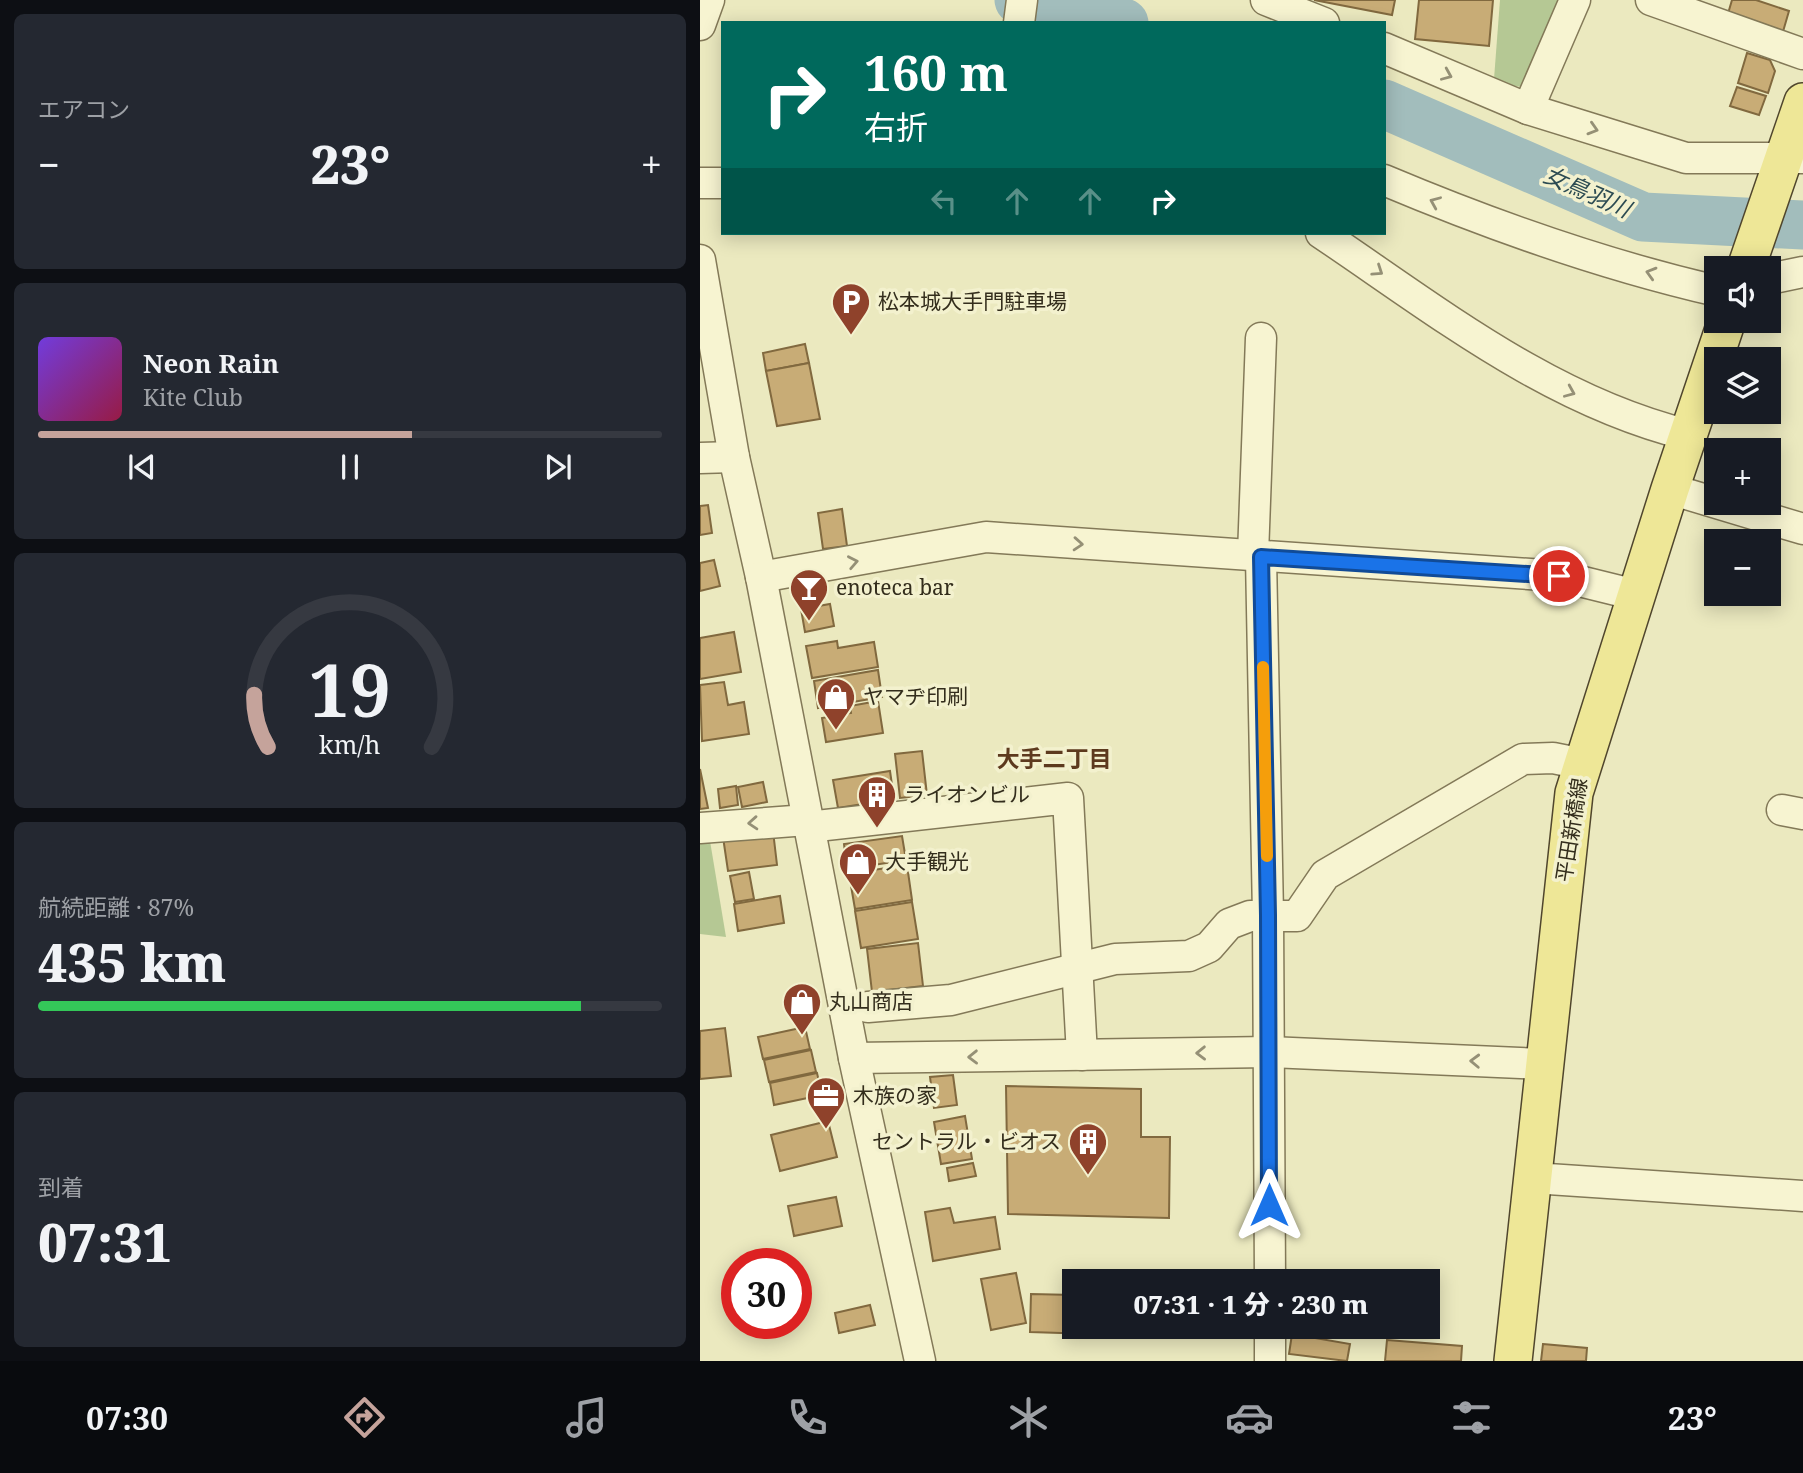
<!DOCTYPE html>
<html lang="ja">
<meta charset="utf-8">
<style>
:root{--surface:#171b24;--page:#242831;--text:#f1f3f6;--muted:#9ea1a6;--line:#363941;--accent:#c5a39b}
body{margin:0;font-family:"Noto Serif","Noto Sans JP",serif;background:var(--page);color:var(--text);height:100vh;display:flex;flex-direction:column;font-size:26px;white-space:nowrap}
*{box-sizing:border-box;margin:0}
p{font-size:23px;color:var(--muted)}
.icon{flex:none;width:38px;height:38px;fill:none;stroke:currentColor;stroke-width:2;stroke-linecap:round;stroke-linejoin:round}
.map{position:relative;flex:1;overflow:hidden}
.side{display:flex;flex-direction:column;gap:14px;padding:14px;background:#0d0f14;width:700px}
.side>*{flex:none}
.banner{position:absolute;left:21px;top:21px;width:665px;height:214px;border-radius:0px;box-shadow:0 4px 18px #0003;background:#00695c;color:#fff;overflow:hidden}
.buttons{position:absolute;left:1004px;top:256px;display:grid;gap:14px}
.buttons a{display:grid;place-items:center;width:77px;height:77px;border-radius:0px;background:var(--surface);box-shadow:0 4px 18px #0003;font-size:35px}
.speed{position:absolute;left:21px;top:1248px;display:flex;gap:14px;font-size:35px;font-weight:700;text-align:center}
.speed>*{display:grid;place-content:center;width:91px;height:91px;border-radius:50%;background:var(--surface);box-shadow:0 4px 18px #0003;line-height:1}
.speed .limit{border:10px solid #d22;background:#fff;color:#111}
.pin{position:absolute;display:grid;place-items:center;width:60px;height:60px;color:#fff;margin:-30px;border:4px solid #fff;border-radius:50%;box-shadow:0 2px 7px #0007}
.me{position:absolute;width:77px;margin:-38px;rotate:0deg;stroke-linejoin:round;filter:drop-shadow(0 0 5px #0008)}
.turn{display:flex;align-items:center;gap:24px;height:147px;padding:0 28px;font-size:32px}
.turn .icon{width:91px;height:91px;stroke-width:2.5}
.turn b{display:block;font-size:49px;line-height:60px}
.lanes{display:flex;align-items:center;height:66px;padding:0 28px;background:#0003;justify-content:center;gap:35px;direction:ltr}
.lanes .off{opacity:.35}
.big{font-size:52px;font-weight:800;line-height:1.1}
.side .widget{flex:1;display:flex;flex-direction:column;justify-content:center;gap:10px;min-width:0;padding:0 24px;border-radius:10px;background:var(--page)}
.side .dial{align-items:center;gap:0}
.dial svg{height:182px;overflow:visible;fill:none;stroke:var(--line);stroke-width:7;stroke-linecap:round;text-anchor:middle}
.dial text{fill:var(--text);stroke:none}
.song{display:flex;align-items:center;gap:21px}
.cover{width:84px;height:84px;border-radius:10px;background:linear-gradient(135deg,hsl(260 70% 55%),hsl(340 70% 35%))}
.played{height:7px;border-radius:4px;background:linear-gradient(90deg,var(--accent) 60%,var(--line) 60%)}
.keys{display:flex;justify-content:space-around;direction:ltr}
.heat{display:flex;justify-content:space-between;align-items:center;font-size:38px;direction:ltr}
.charge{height:10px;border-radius:5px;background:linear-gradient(90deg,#34c759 87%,var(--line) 0)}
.trip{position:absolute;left:362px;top:1269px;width:378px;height:70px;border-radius:0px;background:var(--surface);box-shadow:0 4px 18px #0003;font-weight:800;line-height:70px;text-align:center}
.menu{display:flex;height:112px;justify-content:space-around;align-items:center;background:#090b0e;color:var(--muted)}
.menu .icon{width:49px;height:49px}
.menu .active{color:var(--accent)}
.menu b{font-size:32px;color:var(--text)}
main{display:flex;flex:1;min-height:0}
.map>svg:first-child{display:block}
.green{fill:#b5c894}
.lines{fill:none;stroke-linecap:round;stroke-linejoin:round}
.river{stroke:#a2bdbc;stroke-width:49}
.building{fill:#c8ac76;stroke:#81693f;stroke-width:2}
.minor-casing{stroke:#837958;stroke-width:33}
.major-casing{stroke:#50462d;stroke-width:40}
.minor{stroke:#f7f4d1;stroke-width:30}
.major{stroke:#eee797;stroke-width:37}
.oneway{stroke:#959076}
.route-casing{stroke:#114b97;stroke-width:18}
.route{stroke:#1a73e8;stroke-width:12}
.slow{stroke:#f59e0b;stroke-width:12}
.labels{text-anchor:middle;stroke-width:7;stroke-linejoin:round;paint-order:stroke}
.poi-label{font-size:21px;fill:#332d1c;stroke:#f3f1ce;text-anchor:start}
.street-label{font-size:21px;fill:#332d1c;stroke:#f3f1ce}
.water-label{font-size:23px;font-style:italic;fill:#2c4b52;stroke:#f3f1ce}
.neighbourhood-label{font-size:23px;font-weight:bold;fill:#5d3a1e;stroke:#f3f1ce}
</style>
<main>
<section class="side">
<div class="widget"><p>エアコン</p>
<div class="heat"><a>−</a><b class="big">23°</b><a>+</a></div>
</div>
<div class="widget">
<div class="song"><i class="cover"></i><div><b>Neon Rain</b><p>Kite Club</p></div></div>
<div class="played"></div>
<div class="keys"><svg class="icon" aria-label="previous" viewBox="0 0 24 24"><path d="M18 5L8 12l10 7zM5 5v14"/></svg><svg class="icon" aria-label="pause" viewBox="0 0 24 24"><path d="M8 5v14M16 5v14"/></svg><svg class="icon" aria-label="next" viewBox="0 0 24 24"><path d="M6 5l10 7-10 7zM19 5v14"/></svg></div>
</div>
<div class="widget dial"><svg viewBox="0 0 100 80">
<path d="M14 69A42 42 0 1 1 86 69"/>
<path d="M14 69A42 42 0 0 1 8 46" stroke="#c5a39b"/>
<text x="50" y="56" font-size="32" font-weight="700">19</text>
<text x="50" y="72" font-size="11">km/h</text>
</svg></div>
<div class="widget"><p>航続距離 · 87%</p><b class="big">435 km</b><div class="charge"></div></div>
<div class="widget"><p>到着</p><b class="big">07:31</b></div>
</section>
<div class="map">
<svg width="1103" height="1361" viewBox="0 0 1103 1361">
<rect width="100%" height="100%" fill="#ebe9bf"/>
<g class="green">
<path d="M800 0H863L824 87 813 86 794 79Z"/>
<path d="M10 841 26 937 0 934V843Z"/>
</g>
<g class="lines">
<g class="river">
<path d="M319 0 424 23"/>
<path d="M684 104 943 217 1103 225"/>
</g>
</g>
<g class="building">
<path d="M614 0H695L692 15Z"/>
<path d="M719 0H793L789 46 715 39Z"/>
<path d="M1032 0H1056L1089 11 1082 35 1027 17Z"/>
<path d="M1047 53 1070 60 1075 71 1068 93 1038 83Z"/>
<path d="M1037 87 1066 96 1059 115 1030 106Z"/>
<path d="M105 344 109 363 66 371 63 353Z"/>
<path d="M109 363 120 419 77 426 66 371Z"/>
<path d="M8 505 12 533 0 535V506Z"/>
<path d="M142 509 147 546 123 549 118 513Z"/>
<path d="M14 560 20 586 0 591V563Z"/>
<path d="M130 604 134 626 105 632 101 609Z"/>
<path d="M34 632 41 672 0 679V638Z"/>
<path d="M137 641 138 648 174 642 178 667 112 678 106 646Z"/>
<path d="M178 670 182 697 118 708 114 681Z"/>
<path d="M24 682 28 705 44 702 49 734 2 741 0 685Z"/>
<path d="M178 701 183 733 126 742 122 718 151 713 150 706Z"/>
<path d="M222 751 227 795 200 798 195 754Z"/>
<path d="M0 769 8 808 0 809Z"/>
<path d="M190 771 194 799 138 808 133 780Z"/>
<path d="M63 782 67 802 42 807 38 787Z"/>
<path d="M36 786 38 805 20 808 18 789Z"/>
<path d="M73 831 77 865 28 871 23 837Z"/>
<path d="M202 836 206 860 147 869 144 844Z"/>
<path d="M207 865 212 900 155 909 150 880 167 877 166 871Z"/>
<path d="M49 872 54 899 35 902 30 876Z"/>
<path d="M80 896 84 923 38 931 34 904Z"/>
<path d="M212 902 218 939 161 948 155 911Z"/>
<path d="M218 943 223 986 172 992 167 949Z"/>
<path d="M105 1027 110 1049 63 1059 58 1037Z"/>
<path d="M25 1028 31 1076 0 1079V1031Z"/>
<path d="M111 1050 116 1072 69 1082 64 1060Z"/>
<path d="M117 1073 122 1095 74 1105 70 1083Z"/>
<path d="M253 1075 257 1105 234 1108 230 1077Z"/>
<path d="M306 1086 441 1089V1137H470L469 1218 308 1214Z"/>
<path d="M265 1116 272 1159 241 1164 234 1122Z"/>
<path d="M128 1121 137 1157 80 1171 71 1135Z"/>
<path d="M273 1163 276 1176 249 1181 247 1168Z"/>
<path d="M136 1197 142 1226 94 1236 88 1206Z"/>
<path d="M250 1208 254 1223 295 1217 300 1249 233 1261 225 1212Z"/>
<path d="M316 1273 326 1323 291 1330 281 1279Z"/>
<path d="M331 1294 374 1295V1326H424V1335L330 1332Z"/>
<path d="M170 1305 175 1325 139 1333 135 1313Z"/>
<path d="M592 1334 650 1344 647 1361 589 1354Z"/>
<path d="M687 1340 762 1346 761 1361H685Z"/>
<path d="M843 1344 887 1348 886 1361H841Z"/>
</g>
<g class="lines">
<g class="minor-casing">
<g id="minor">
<path d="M566 0 624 23"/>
<path d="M951 0 1103 54"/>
<path d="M319 23 322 0"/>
<path d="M0 25 9 0"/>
<path d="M684 48 828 109 986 158H1103"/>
<path d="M828 109 875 0"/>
<path d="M684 180C791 225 904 265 1017 291"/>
<path d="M0 183H23"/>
<path d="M621 233C737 311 850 401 988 435"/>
<path d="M0 260 34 457 61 577 154 1058 220 1361"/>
<path d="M1069 279 1103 272"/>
<path d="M0 458 34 457"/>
<path d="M970 489 1103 529"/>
<path d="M553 555 561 338"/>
<path d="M561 557 568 915 570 1281"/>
<path d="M61 577 286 537 859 576 936 595"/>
<path d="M1082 810 1103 814"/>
<path d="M108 827 368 798 382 1055"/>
<path d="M0 828 107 820"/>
<path d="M168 1007 251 1000 415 959 489 956 509 947 529 924 550 916H597L625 875 823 759 853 758 883 764"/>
<path d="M154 1058 569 1052 843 1064"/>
<path d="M833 1178 1103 1196"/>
<path d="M570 1326V1361"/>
</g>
</g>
<g class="major-casing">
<g id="major">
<path d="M1046 268 1103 102"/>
<path d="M813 1361 874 793 970 489 1027 320"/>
</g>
</g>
<use href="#minor" class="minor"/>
<use href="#major" class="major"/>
</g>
<defs><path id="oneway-chevron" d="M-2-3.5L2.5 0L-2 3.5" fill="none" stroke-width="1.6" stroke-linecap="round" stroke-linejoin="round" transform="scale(1.75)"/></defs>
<g class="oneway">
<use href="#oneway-chevron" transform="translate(747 75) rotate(23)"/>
<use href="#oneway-chevron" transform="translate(893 129) rotate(17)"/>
<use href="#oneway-chevron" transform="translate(735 202) rotate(-157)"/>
<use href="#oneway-chevron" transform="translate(678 271) rotate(34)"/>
<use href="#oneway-chevron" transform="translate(951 273) rotate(-164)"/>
<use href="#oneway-chevron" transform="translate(870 392) rotate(23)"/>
<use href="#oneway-chevron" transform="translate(378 544) rotate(4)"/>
<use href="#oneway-chevron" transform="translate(153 562) rotate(-11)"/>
<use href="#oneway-chevron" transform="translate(53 823) rotate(176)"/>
<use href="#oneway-chevron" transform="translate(501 1053) rotate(179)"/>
<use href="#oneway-chevron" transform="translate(273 1057) rotate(179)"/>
<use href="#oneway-chevron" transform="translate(775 1061) rotate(-178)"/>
</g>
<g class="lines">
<g class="route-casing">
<path id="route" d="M569 1205 568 915 561 557 859 576"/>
</g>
<use href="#route" class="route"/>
<path class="slow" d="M563 667 567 856"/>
</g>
<defs>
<g id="parking-pin" transform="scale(2.0125)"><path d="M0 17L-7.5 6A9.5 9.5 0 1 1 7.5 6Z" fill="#8f422b" stroke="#f3f1ce"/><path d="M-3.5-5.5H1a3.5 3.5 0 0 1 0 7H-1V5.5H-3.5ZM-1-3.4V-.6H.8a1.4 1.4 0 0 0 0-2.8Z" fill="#fff"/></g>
<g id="bar-pin" transform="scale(2.0125)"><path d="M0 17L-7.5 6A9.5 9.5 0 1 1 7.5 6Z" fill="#8f422b" stroke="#f3f1ce"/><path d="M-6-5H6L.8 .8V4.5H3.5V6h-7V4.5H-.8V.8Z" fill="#fff"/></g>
<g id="shop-pin" transform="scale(2.0125)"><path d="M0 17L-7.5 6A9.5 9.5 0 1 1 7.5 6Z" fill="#8f422b" stroke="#f3f1ce"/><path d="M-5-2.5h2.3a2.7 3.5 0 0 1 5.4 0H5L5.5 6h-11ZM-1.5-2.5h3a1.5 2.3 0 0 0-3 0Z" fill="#fff"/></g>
<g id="building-pin" transform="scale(2.0125)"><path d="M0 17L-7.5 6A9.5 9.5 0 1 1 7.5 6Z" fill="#8f422b" stroke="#f3f1ce"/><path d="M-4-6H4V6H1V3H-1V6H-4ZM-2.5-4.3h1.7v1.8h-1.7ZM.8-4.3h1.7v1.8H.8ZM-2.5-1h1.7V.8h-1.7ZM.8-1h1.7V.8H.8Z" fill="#fff"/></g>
<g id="office-pin" transform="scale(2.0125)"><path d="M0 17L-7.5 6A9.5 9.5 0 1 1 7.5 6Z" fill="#8f422b" stroke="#f3f1ce"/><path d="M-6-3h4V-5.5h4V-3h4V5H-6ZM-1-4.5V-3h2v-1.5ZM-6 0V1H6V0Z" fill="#fff"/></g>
</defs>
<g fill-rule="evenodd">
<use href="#parking-pin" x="151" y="302"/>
<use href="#bar-pin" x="109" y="588"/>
<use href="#shop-pin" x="136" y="697"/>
<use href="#building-pin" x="177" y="795"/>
<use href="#shop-pin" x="158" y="862"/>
<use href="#shop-pin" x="102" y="1002"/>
<use href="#office-pin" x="126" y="1096"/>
<use href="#building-pin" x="388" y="1142"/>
</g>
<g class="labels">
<g class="poi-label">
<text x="178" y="309">松本城大手門駐車場</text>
<text x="136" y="595">enoteca bar</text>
<text x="163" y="704">ヤマヂ印刷</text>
<text x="204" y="802">ライオンビル</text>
<text x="185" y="869">大手観光</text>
<text x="129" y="1009">丸山商店</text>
<text x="153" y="1103">木族の家</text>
<text x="361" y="1149" text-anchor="end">セントラル・ビオス</text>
</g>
<g class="street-label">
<text transform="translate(872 830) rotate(-81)" y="7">平田新橋線</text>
</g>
<g class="water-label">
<text transform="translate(887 192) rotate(24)" y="8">女鳥羽川</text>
</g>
<g class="neighbourhood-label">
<text x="354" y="767">大手二丁目</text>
</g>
</g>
</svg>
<div class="buttons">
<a><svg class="icon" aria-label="sound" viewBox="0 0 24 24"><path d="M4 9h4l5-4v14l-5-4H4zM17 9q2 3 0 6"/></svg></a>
<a><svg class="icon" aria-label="layers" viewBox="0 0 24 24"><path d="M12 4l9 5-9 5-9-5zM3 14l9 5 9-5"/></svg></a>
<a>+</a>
<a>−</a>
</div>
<div class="speed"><div class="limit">30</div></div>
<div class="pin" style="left:859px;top:576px;background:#d93025"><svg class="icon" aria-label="arrive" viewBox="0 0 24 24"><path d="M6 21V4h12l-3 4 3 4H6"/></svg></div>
<svg class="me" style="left:569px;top:1205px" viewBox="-20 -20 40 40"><path d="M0-17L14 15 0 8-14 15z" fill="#1a73e8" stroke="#fff" stroke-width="4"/></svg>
<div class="trip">07:31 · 1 分 · 230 m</div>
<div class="banner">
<div class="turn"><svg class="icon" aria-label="right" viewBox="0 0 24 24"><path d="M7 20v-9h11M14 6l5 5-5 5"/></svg><div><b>160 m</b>右折</div></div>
<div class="lanes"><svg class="icon off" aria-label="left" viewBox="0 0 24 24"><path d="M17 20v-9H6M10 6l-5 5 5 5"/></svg><svg class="icon off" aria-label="ahead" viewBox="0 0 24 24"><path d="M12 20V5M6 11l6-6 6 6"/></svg><svg class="icon off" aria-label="ahead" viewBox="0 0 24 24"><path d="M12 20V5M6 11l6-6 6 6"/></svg><svg class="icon" aria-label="right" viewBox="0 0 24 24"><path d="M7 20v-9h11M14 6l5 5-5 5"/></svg></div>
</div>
</div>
</main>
<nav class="menu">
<b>07:30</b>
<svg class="icon active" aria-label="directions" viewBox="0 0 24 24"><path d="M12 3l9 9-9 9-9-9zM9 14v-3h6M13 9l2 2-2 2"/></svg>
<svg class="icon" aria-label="music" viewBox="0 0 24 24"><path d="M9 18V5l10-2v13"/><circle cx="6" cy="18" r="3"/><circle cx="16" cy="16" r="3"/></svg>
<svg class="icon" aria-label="phone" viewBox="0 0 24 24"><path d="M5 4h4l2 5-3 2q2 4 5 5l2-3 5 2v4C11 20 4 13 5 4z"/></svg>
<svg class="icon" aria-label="climate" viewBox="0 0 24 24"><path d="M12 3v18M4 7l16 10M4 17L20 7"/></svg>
<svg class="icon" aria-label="car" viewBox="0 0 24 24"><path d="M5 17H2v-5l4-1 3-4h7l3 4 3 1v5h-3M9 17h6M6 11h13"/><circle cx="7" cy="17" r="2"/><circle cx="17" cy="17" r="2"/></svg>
<svg class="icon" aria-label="filters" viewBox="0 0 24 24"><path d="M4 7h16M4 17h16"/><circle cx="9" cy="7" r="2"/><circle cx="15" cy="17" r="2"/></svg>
<b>23°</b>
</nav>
